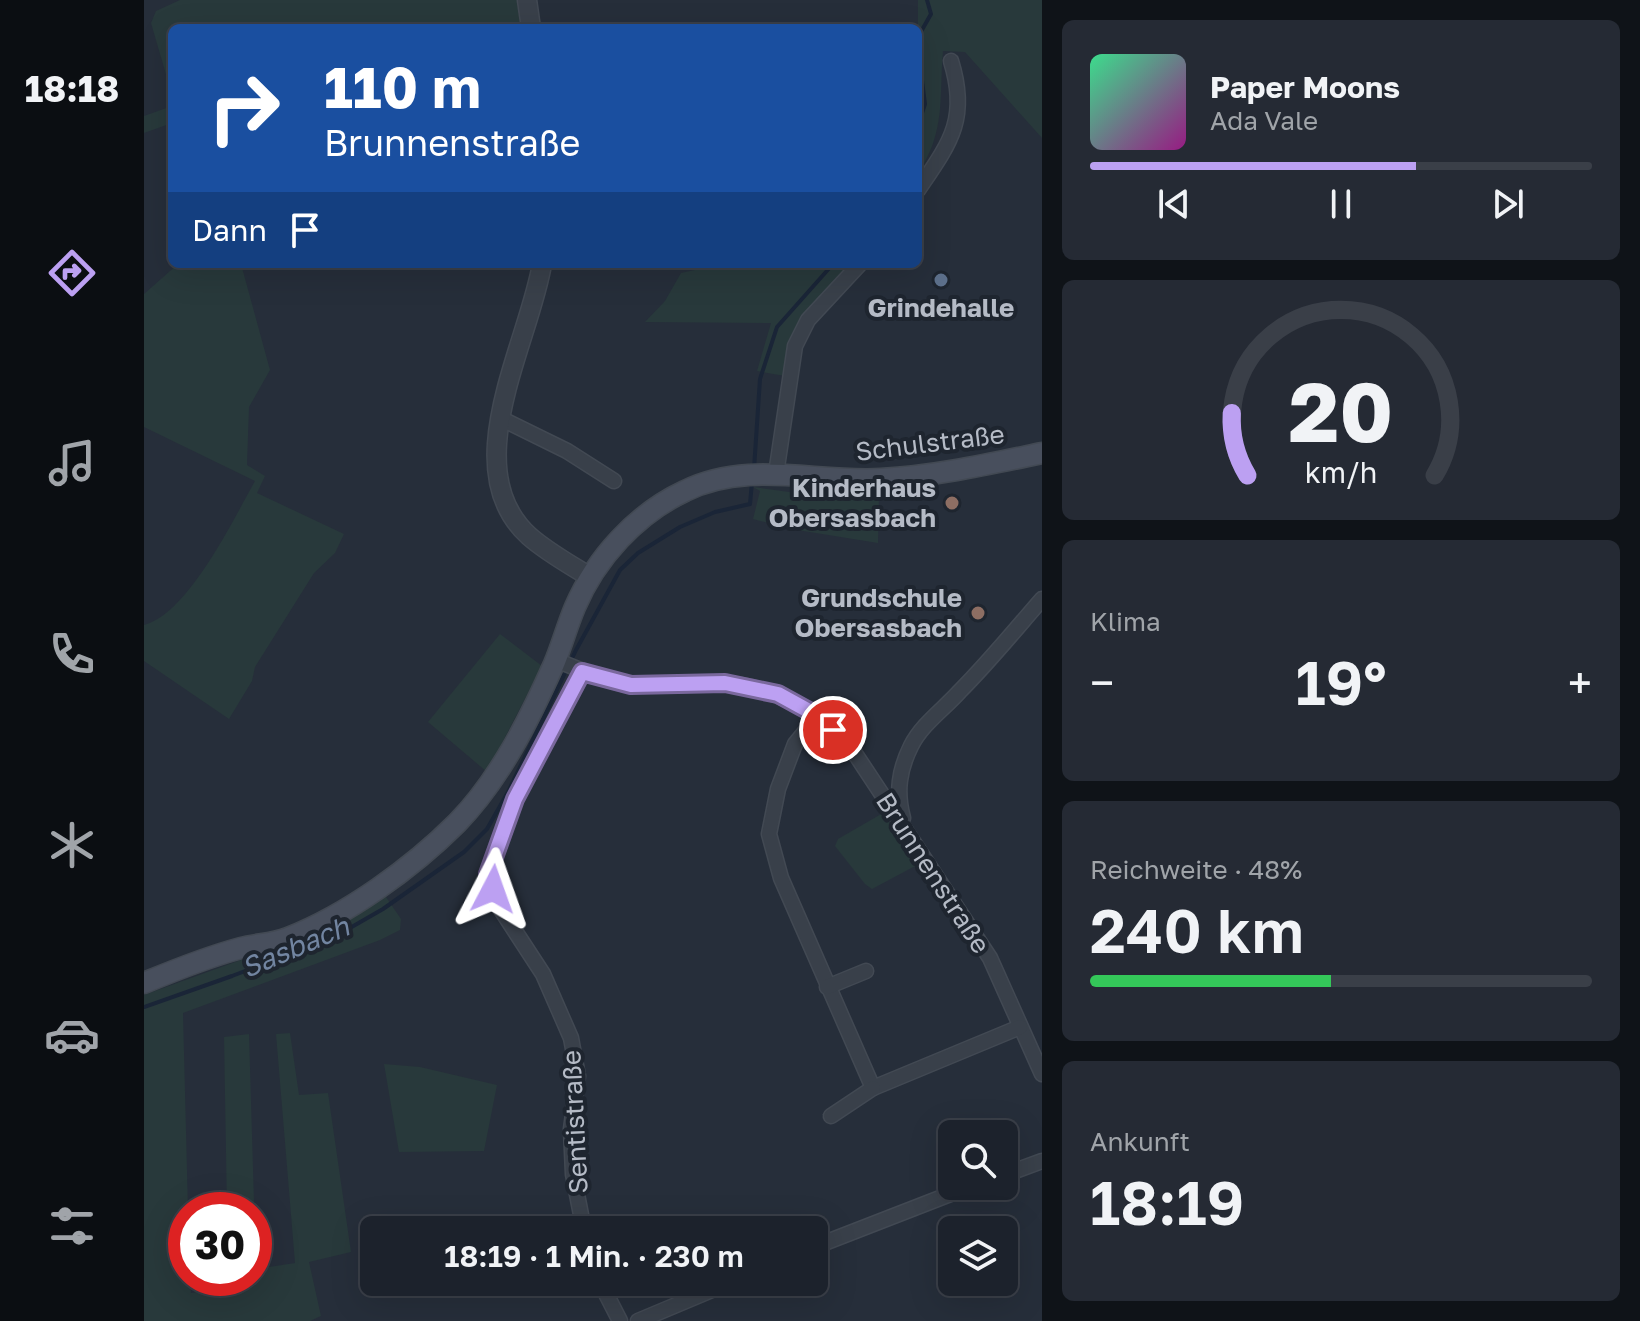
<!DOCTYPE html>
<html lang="de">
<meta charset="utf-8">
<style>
:root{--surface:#1c222c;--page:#252a34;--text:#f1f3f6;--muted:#a0a4a9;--line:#3a3f48;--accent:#bca0f2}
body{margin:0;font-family:"Golos Text",sans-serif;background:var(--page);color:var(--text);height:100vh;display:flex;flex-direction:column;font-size:30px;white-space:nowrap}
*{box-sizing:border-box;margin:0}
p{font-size:26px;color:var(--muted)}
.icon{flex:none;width:44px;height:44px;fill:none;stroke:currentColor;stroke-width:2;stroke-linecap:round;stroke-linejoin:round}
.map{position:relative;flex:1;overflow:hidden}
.panel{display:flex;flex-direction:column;gap:20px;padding:20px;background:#0f1318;width:598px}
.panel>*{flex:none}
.top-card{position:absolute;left:24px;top:24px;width:754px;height:244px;border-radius:12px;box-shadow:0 8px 32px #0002,0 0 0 2px var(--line);background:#1a4fa0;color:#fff;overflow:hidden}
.controls{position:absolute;left:794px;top:1120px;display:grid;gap:16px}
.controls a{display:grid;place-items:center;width:80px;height:80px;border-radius:12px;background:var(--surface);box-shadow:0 8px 32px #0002,0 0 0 2px var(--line);font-size:40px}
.speed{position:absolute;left:24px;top:1192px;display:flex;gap:16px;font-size:40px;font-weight:700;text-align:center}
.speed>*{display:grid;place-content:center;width:104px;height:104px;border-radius:50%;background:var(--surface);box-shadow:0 8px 32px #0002,0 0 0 2px var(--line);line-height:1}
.speed .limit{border:12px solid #d22;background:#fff;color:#111}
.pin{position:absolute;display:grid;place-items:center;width:68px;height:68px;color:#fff;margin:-34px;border:4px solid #fff;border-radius:50%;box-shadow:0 2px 8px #0007}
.me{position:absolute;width:88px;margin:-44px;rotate:4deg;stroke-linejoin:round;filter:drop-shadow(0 0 6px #0008)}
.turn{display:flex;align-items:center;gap:28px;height:168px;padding:0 24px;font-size:36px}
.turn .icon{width:104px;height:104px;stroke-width:2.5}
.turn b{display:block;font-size:56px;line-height:68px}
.then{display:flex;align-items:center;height:76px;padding:0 24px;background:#0003;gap:16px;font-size:30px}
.big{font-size:60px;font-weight:600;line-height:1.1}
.panel .tile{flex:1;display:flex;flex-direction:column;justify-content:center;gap:12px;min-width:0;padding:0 28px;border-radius:12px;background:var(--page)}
.panel .dial{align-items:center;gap:0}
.dial svg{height:208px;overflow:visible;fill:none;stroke:var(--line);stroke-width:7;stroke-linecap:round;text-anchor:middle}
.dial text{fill:var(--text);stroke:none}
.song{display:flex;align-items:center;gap:24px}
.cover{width:96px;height:96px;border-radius:12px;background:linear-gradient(135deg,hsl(150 70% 55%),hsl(310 70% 35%))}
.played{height:8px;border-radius:4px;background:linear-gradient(90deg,var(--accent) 65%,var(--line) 65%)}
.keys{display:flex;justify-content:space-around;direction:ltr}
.heat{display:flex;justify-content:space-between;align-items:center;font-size:44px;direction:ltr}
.charge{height:12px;border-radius:6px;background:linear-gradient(90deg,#34c759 48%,var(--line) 0)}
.trip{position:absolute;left:216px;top:1216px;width:468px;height:80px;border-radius:12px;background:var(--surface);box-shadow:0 8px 32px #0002,0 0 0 2px var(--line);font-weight:600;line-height:80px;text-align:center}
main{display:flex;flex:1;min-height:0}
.menu{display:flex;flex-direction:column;width:144px;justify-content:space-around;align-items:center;background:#0b0e12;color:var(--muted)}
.menu .icon{width:56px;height:56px}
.menu .on{color:var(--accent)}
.menu b{font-size:36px;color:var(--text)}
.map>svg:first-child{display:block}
.green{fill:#28393b}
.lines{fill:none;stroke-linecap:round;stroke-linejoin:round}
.stream{stroke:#1a2537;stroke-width:4}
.minor-casing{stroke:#424953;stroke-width:17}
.tertiary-casing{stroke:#424953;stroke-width:21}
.secondary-casing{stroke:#424953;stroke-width:23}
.minor{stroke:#39404a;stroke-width:14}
.tertiary{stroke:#39404a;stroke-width:18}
.secondary{stroke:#484f5d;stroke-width:20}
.route-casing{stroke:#7a689d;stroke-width:20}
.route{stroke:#bca0f2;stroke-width:14}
.service-dot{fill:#5c6f8a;stroke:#1e252f;stroke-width:3}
.education-dot{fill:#8d6e63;stroke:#1e252f;stroke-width:3}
.labels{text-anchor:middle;stroke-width:8;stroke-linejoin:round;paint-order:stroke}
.poi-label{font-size:26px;font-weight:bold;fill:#b5bbc6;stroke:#1e252f;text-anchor:end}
.street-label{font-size:26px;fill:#b5bbc6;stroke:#1e252f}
.water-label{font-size:28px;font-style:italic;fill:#7285a1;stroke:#1e252f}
</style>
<main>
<nav class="menu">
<b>18:18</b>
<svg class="icon on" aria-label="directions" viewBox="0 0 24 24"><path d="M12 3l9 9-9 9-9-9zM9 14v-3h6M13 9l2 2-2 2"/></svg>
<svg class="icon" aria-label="music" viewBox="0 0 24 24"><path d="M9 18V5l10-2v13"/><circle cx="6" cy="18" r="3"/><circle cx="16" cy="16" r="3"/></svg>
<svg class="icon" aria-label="phone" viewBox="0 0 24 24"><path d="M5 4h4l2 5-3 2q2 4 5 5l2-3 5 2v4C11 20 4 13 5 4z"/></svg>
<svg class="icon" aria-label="climate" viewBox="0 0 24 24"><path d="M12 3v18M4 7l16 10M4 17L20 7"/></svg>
<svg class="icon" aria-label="car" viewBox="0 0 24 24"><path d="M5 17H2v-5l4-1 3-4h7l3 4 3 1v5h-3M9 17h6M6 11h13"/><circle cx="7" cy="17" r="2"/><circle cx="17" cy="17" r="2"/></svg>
<svg class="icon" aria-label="filters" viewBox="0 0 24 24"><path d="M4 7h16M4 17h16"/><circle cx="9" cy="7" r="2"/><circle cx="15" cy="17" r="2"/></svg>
</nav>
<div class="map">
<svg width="898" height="1321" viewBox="0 0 898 1321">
<rect width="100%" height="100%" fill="#262e3a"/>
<g class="green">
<path d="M36 0H373L377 28H28V95L7 23 12 11Z"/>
<path d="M774 0H898V138L821 52 799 51C795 97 802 132 774 173Z"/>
<path d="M28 106V123L0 133V116Z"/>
<path d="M34 264H97L126 370 105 407 103 465 121 476 113 493 200 534 191 553 170 573 111 667 108 681 85 719 0 661V625C44 614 89 520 111 481L0 427V294Z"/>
<path d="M578 264H706C668 309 647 311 641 376L613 371 627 323 501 322 521 301 537 273Z"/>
<path d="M609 487 696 499 735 496 734 543 647 529 609 519 616 491Z"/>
<path d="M356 634 398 666 343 772 284 722Z"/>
<path d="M739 813 773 865 728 889 721 884 691 846 694 839Z"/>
<path d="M236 897H242L257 919 256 930 236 940 39 1013 44 1210H42V1278H46L47 1293 83 1288 84 1278H110V1210H83L80 1037 105 1034 112 1269 151 1263 132 1034 146 1033 155 1095 184 1093 207 1252 165 1262 177 1316 166 1321H0V995L177 931Z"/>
<path d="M240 1064 276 1067 353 1085 340 1151 255 1152Z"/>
</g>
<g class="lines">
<g class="stream">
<path d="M774 37 787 14 783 0"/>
<path d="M774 49 781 104 774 125"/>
<path d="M610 469 616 379 633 327 689 264"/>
<path d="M0 1007 88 976 192 936 239 909 320 852 343 829 364 792 432 650 476 570 494 553 536 527 571 512 606 504 608 482"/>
</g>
<g class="minor-casing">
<g id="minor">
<path d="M774 190C806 143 825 119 807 61"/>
<path d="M356 418 423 451 470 481"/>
<path d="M632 474 651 346 664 320 716 264"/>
<path d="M411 660C436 669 461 682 487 685 518 688 549 680 580 683 630 686 668 711 704 743L846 958 898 1074"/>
<path d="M438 672 371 799 344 874 354 905 399 974 427 1038 434 1076 427 1129 429 1174 440 1230"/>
<path d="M674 716 651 744 634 789 625 834 637 878 729 1088 876 1027"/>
<path d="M759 818C752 792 755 770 767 746 778 724 800 709 816 691 845 662 871 630 898 599"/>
<path d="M683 987 722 971"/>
<path d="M687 1116 729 1088"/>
<path d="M860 1175 898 1161"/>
<path d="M670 1247 827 1186"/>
<path d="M456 1282 476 1321"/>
<path d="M494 1321 587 1282"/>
</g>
</g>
<g class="tertiary-casing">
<g id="tertiary">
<path d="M383 0 387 28"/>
<path d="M398 264C385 343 311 469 385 536 403 552 425 564 446 577"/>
</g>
</g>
<g class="secondary-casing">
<path id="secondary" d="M0 983C31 970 64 957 97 948 112 944 129 944 144 938 203 915 268 868 313 823 356 779 385 720 410 664 418 645 423 626 431 607 452 558 492 514 541 491 603 460 671 483 737 479 792 476 845 464 898 453"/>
</g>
<use href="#minor" class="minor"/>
<use href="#tertiary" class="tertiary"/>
<use href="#secondary" class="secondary"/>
</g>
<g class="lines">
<g class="route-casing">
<path id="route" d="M349 889 344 874 371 799 438 672 487 685 581 683 634 694 674 716 689 730"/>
</g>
<use href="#route" class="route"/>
</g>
<circle class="service-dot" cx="797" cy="280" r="8"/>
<g class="education-dot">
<circle cx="808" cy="503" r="8"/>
<circle cx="834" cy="613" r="8"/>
</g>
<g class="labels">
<g class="poi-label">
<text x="797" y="317" text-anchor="middle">Grindehalle</text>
<text x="792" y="497">Kinderhaus<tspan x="792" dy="30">Obersasbach</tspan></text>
<text x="818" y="607">Grundschule<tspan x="818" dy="30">Obersasbach</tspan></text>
</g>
<g class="street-label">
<text transform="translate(786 443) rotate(-7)" y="9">Schulstraße</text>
<text transform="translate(789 873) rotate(57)" y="9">Brunnenstraße</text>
<text transform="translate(431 1122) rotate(-93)" y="9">Sentistraße</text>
</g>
<g class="water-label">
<text transform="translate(151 947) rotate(-23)" y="10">Sasbach</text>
</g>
</g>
</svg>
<div class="controls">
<a><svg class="icon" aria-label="search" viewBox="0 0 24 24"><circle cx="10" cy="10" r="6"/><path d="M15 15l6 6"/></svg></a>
<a><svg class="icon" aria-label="layers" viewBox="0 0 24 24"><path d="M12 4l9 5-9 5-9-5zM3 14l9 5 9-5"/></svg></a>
</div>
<div class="speed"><div class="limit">30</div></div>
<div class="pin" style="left:689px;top:730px;background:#d93025"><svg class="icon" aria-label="arrive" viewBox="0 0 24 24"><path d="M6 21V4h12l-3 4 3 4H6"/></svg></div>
<svg class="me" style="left:349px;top:889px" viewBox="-20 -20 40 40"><path d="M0-17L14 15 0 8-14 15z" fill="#bca0f2" stroke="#fff" stroke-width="4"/></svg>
<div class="trip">18:19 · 1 Min. · 230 m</div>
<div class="top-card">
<div class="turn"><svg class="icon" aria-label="right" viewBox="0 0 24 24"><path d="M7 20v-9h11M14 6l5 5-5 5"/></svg><div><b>110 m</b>Brunnenstraße</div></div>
<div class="then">Dann<svg class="icon" aria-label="arrive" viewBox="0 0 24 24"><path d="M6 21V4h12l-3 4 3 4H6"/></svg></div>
</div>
</div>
<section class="panel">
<div class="tile">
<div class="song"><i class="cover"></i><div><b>Paper Moons</b><p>Ada Vale</p></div></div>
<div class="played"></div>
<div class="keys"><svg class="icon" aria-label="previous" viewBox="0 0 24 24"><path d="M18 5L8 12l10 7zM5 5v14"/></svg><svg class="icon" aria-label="pause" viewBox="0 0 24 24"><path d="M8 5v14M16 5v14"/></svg><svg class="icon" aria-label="next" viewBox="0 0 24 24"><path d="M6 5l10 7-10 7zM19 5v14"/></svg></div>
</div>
<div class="tile dial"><svg viewBox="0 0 100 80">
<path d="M14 69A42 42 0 1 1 86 69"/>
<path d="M14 69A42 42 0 0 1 8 45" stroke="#bca0f2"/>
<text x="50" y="56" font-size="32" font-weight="700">20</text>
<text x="50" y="72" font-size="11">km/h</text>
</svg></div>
<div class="tile"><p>Klima</p>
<div class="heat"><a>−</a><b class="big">19°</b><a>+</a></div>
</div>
<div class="tile"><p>Reichweite · 48%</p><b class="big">240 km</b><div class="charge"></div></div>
<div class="tile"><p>Ankunft</p><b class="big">18:19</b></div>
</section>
</main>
